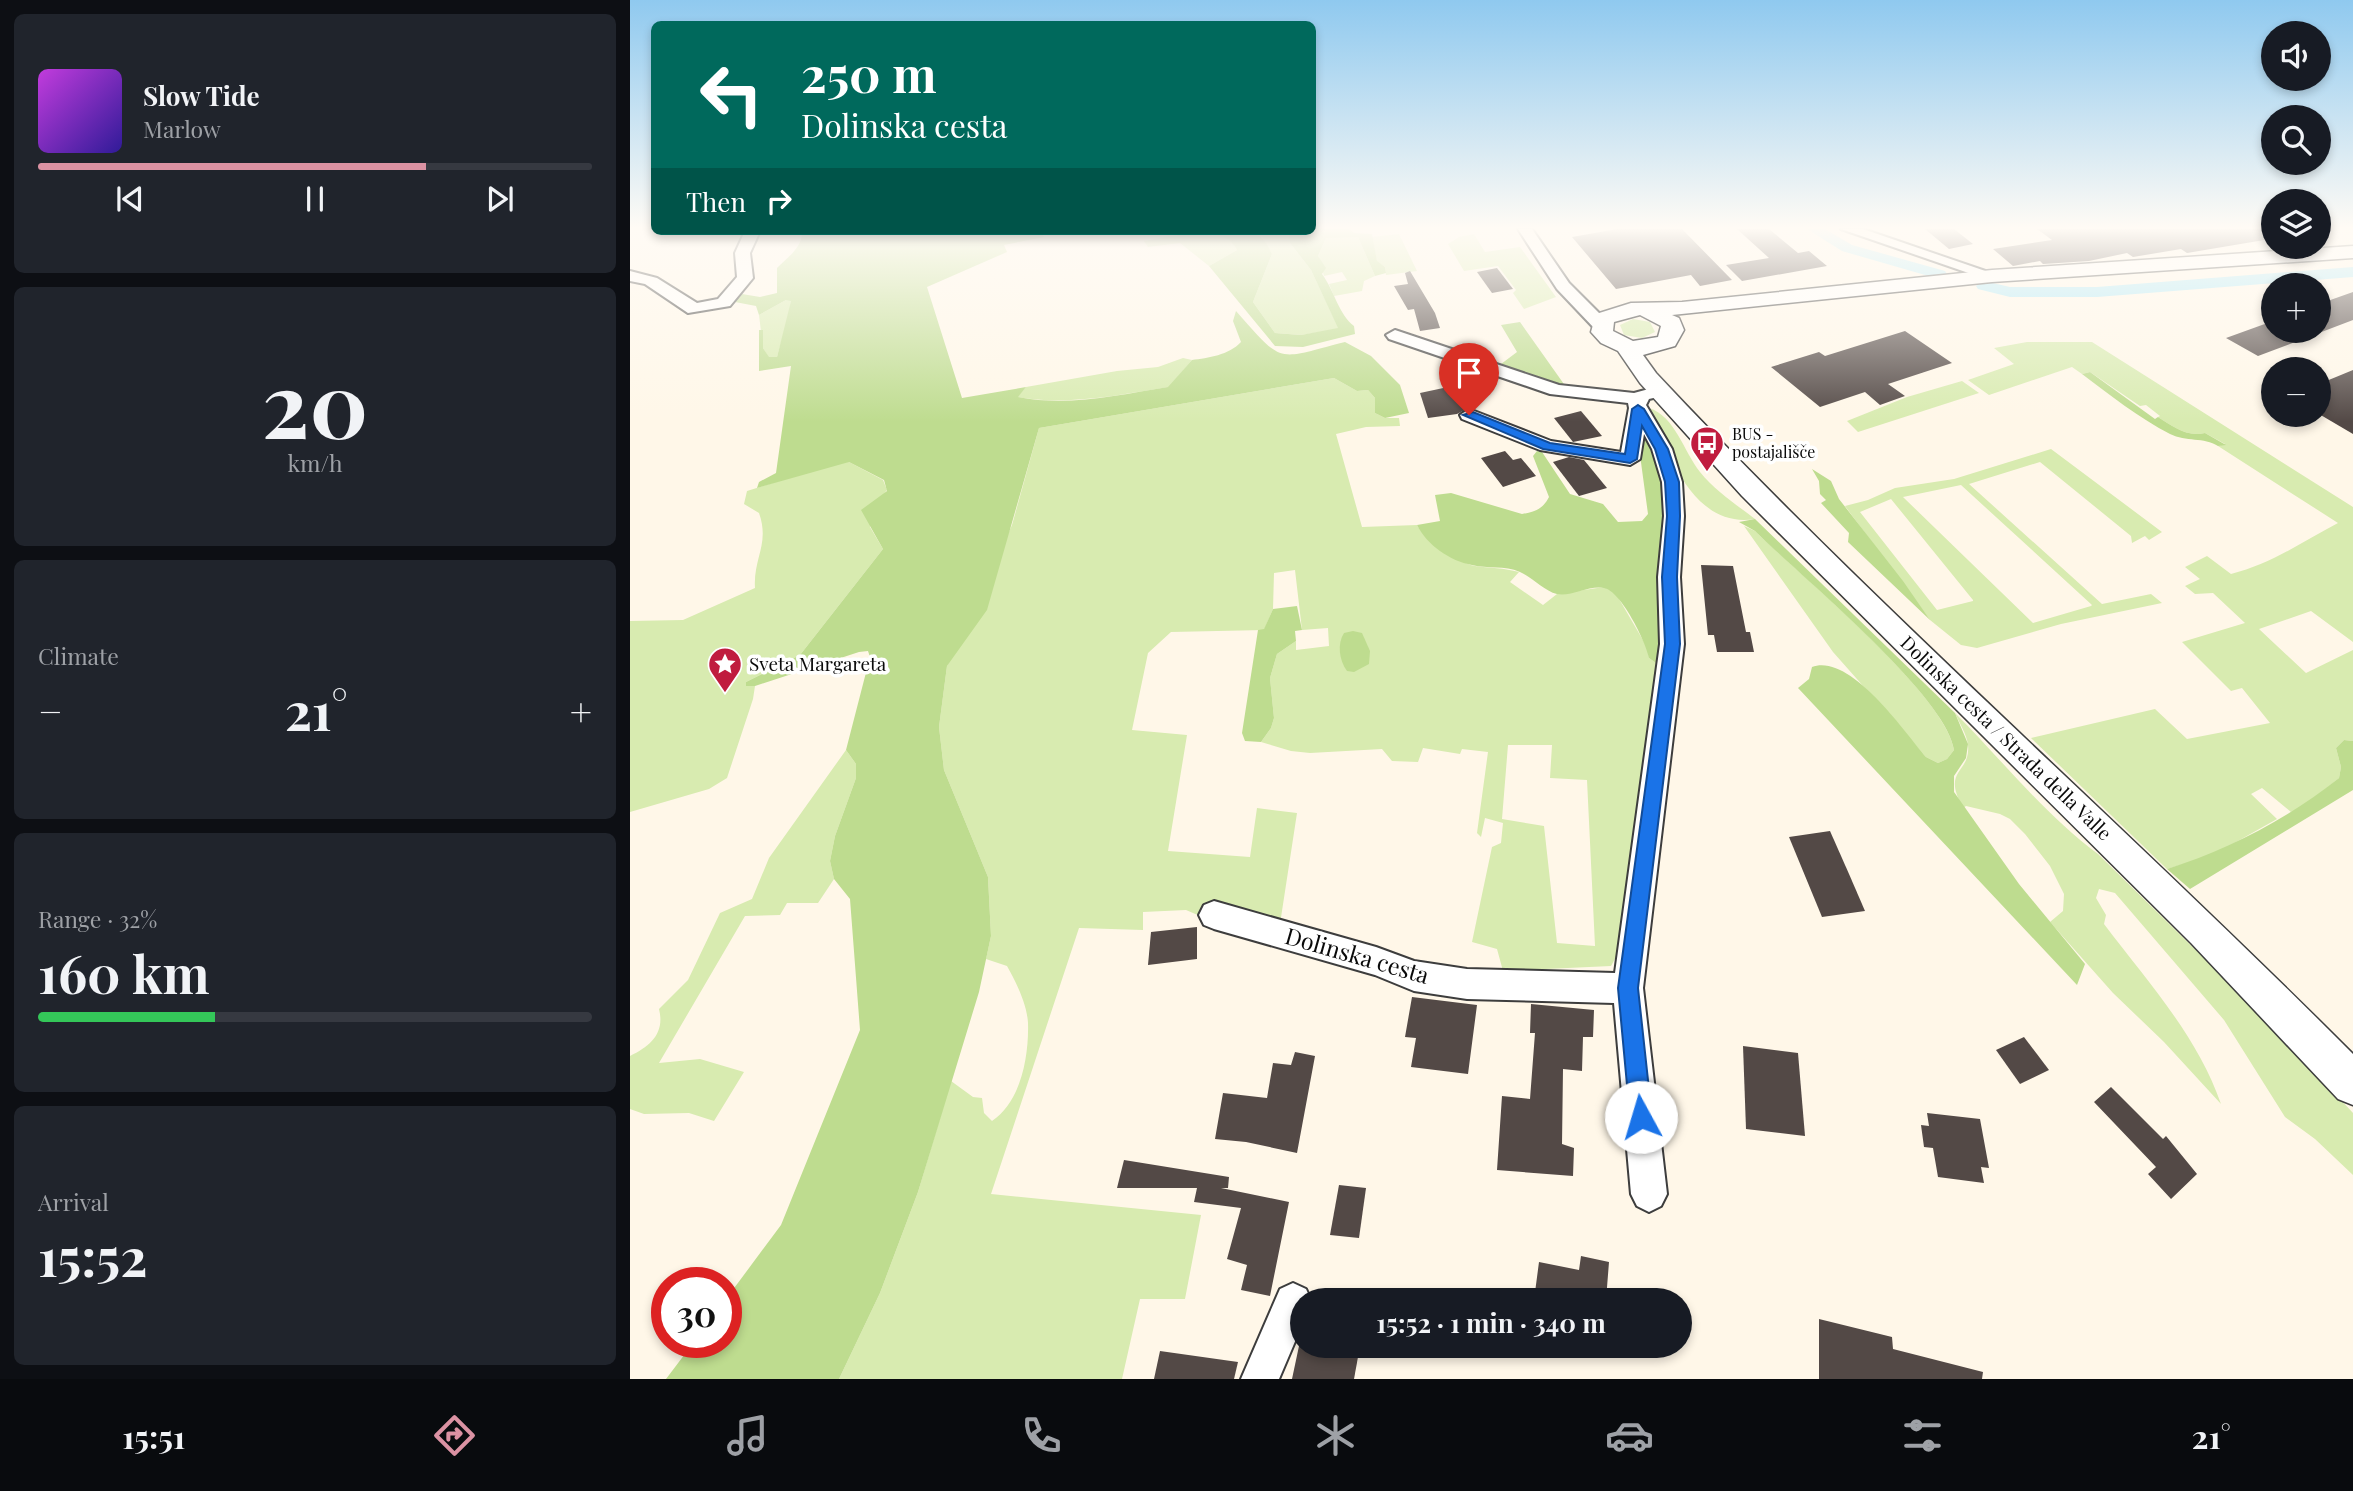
<!DOCTYPE html>
<meta charset="utf-8">
<style>
:root{--surface:#171b24;--page:#20242c;--text:#f1f3f6;--muted:#9ea1a6;--line:#363941;--accent:#db92a3}
body{margin:0;font-family:"Playfair Display",serif;background:var(--page);color:var(--text);height:100vh;display:flex;flex-direction:column;font-size:26px;white-space:nowrap}
*{box-sizing:border-box;margin:0}
p{font-size:23px;color:var(--muted)}
.icon{flex:none;width:38px;height:38px;fill:none;stroke:currentColor;stroke-width:2;stroke-linecap:round;stroke-linejoin:round}
.map{position:relative;flex:1;overflow:hidden}
.drawer{display:flex;flex-direction:column;gap:14px;padding:14px;background:#0d0f14;width:630px}
.drawer>*{flex:none}
.guide{position:absolute;left:21px;top:21px;width:665px;height:214px;border-radius:10px;box-shadow:0 4px 10px #0003;background:#00695c;color:#fff;overflow:hidden}
.fabs{position:absolute;left:1631px;top:21px;display:grid;gap:14px}
.fabs a{display:grid;place-items:center;width:70px;height:70px;border-radius:50%;background:var(--surface);box-shadow:0 4px 10px #0003;font-size:35px}
.speed{position:absolute;left:21px;top:1267px;display:flex;gap:14px;font-size:35px;font-weight:700;text-align:center}
.speed>*{display:grid;place-content:center;width:91px;height:91px;border-radius:50%;background:var(--surface);box-shadow:0 4px 10px #0003;line-height:1}
.speed .limit{border:10px solid #d22;background:#fff;color:#111}
.pin{position:absolute;display:grid;place-items:center;width:60px;height:60px;color:#fff;margin:-72px -30px;border-radius:50% 50% 50% 0;rotate:-45deg;box-shadow:0 0 7px #0007}
.pin .icon{rotate:45deg}
.me{position:absolute;width:77px;margin:-38px;rotate:354deg;stroke-linejoin:round;filter:drop-shadow(0 0 5px #0008)}
.turn{display:flex;align-items:center;gap:24px;height:147px;padding:0 35px;font-size:32px}
.turn .icon{width:91px;height:91px;stroke-width:2.5}
.turn b{display:block;font-size:49px;line-height:60px}
.then{display:flex;align-items:center;height:66px;padding:0 35px;background:#0003;gap:14px;font-size:26px}
.big{font-size:52px;font-weight:700;line-height:1.1}
.drawer .widget{flex:1;display:flex;flex-direction:column;justify-content:center;gap:10px;min-width:0;padding:0 24px;border-radius:10px;background:var(--page)}
.drawer .dial{align-items:center;gap:0}
.dial b{font-size:91px;line-height:1}
.song{display:flex;align-items:center;gap:21px}
.cover{width:84px;height:84px;border-radius:10px;background:linear-gradient(135deg,hsl(290 70% 55%),hsl(250 70% 35%))}
.played{height:7px;border-radius:4px;background:linear-gradient(90deg,var(--accent) 70%,var(--line) 70%)}
.keys{display:flex;justify-content:space-around;direction:ltr}
.heat{display:flex;justify-content:space-between;align-items:center;font-size:38px;direction:ltr}
.charge{height:10px;border-radius:5px;background:linear-gradient(90deg,#34c759 32%,var(--line) 0)}
.trip{position:absolute;left:660px;top:1288px;width:402px;height:70px;border-radius:35px;background:var(--surface);box-shadow:0 4px 10px #0003;font-weight:700;line-height:70px;text-align:center}
.menu{display:flex;height:112px;justify-content:space-around;align-items:center;background:#090b0e;color:var(--muted)}
.menu .icon{width:49px;height:49px}
.menu .active{color:var(--accent)}
.menu b{font-size:32px;color:var(--text)}
main{display:flex;flex:1;min-height:0}
.map>svg:first-child{display:block}
.green{fill:#d8ebb0;fill-rule:evenodd}
.forest{fill:#bedc8f}
.lines{fill:none;stroke-linecap:round;stroke-linejoin:round}
.canal{fill:#a9e8f9;fill-rule:evenodd}
.building{fill:#534946}
.minor-casing{stroke:#3d3d3d;stroke-width:4}
.tertiary-casing{stroke:#3d3d3d;stroke-width:3}
.minor{fill:#fff;fill-rule:evenodd}
.tertiary{fill:#fff;fill-rule:evenodd}
.route{fill:#1a73e8;stroke:#114b97;stroke-width:2}
.labels{text-anchor:middle;stroke-width:7;stroke-linejoin:round;paint-order:stroke}
.far-poi-label{font-size:16px;fill:#0a0a0a;stroke:#fff;text-anchor:start}
.poi-label{font-size:19px;fill:#0a0a0a;stroke:#fff;text-anchor:start}
.street-label{font-size:19px;fill:#0a0a0a;stroke:#fff}
.near-street-label{font-size:23px;fill:#0a0a0a;stroke:#fff}
</style>
<main>
<section class="drawer">
<div class="widget">
<div class="song"><i class="cover"></i><div><b>Slow Tide</b><p>Marlow</p></div></div>
<div class="played"></div>
<div class="keys"><svg class="icon" aria-label="previous" viewBox="0 0 24 24"><path d="M18 5L8 12l10 7zM5 5v14"/></svg><svg class="icon" aria-label="pause" viewBox="0 0 24 24"><path d="M8 5v14M16 5v14"/></svg><svg class="icon" aria-label="next" viewBox="0 0 24 24"><path d="M6 5l10 7-10 7zM19 5v14"/></svg></div>
</div>
<div class="widget dial"><b>20</b><p>km/h</p></div>
<div class="widget"><p>Climate</p>
<div class="heat"><a>−</a><b class="big">21°</b><a>+</a></div>
</div>
<div class="widget"><p>Range · 32%</p><b class="big">160 km</b><div class="charge"></div></div>
<div class="widget"><p>Arrival</p><b class="big">15:52</b></div>
</section>
<div class="map">
<svg width="1723" height="1379" viewBox="0 0 1723 1379">
<rect width="100%" height="100%" fill="#fff7e8"/>
<g class="green">
<path d="M613 231H658L660 243 681 270 709 329 671 335 645 333 623 302 642 254 632 237Z"/>
<path d="M592 234 601 238 607 250 579 266 550 243 518 247 514 241 547 235Z"/>
<path d="M769 234 787 271 756 275 755 267 747 262 742 237Z"/>
<path d="M844 234 855 252 890 247 926 297 894 309 883 293 886 290 868 266 834 271 818 244 829 237Z"/>
<path d="M711 236 728 237 745 276 734 281 732 291 704 296 699 284 717 280 712 272 694 276 688 256 696 238Z"/>
<path d="M156 300H161C161 319 151 339 147 357L139 358 133 348 129 315Z"/>
<path d="M1003 319 1020 322 1025 332 1012 338 994 335 990 325Z"/>
<path d="M1397 342H1462L1723 507V642L1681 611 1629 629 1676 673 1723 650V741L1714 740 1706 748 1711 767 1709 778 1676 805 1661 812 1632 788 1621 794 1647 819 1583 855 1537 869 1401 738 1525 709 1557 739 1640 723 1612 688 1601 691 1552 642 1615 623 1583 593 1565 594 1555 586 1570 579 1555 567 1577 556 1601 574C1641 564 1672 542 1708 523L1588 446 1595 444 1575 433C1556 437 1544 427 1528 417L1530 416 1516 405 1510 406 1460 372 1452 374 1442 367 1359 395 1338 380 1384 364 1364 348Z"/>
<path d="M553 358 562 360 539 387C488 395 437 406 387 397L396 387 487 371 528 367Z"/>
<path d="M704 378 727 391 738 390 745 398V413L755 418H769L770 426 736 427 706 434 732 527 787 525C794 539 829 563 845 566 860 568 874 568 889 572L880 582 913 605 927 594 974 587 985 592 1017 647 1019 658 1030 666 998 935 981 966 873 971 867 949 842 942 862 847 871 843 873 823 855 818 851 837 847 833 858 752 832 749 830 754 793 748 788 762 762 761 752 749 680 753 661 751 631 742 641 728 644 718 640 678 647 654 666 641V650L699 646 698 628 672 630 665 570 644 573 643 609 634 630 541 632 518 653 502 730 557 735 538 851 620 857 627 808 667 813 650 924 570 916 556 910 513 912V930L449 928 361 1194 571 1215 555 1299H510L492 1379H209L250 1293 288 1192 321 1081 343 1097 352 1098 354 1113 362 1121C391 1102 399 1056 398 1023 397 1004 386 982 377 966L356 959 361 936 358 877 314 770 309 727 317 666 382 525 409 428ZM878 745H922L920 778 957 780 965 946 927 943 914 826 872 819Z"/>
<path d="M1332 381 1349 393 1228 432 1217 421 1277 397Z"/>
<path d="M1019 408C1045 416 1054 452 1070 472 1084 490 1107 505 1125 519 1063 529 1040 454 1017 411Z"/>
<path d="M1421 449 1532 532 1519 540 1515 536 1502 543 1501 536 1410 462 1339 484 1472 604 1521 594 1532 603 1431 624 1347 648 1331 645 1300 620 1215 506 1238 500 1265 488 1324 479ZM1331 485 1462 605 1461 606 1403 623 1273 497ZM1261 499 1343 600V601L1307 610 1230 512Z"/>
<path d="M210 462H219L253 480 257 490 248 501 240 527 253 549 170 655 116 682V686H125L123 699 97 778 79 789 0 812V621L53 620 125 588C123 558 140 544 129 513L114 504 117 491Z"/>
<path d="M1114 526 1125 531C1169 574 1316 695 1324 750L1317 759 1308 763 1296 757 1203 652Z"/>
<path d="M1325 713C1373 761 1414 814 1468 854L1633 1016 1723 1113V1175L1685 1139 1655 1117 1594 1020 1485 893 1469 889 1466 898 1476 915 1474 924C1517 981 1567 1035 1591 1104L1534 1042 1483 993 1420 922 1433 911 1434 894 1420 866 1395 834 1380 819 1370 814 1336 806 1333 808C1311 768 1341 774 1338 745 1337 735 1329 722 1325 713Z"/>
<path d="M216 750 226 764V778L205 836 200 861 204 879 188 903H157L150 915 115 916 29 1063 70 1059 114 1072 84 1121 59 1113 14 1114 0 1109V1056C21 1046 35 1033 29 1009L58 980 90 913 122 899 139 858Z"/>
</g>
<g class="forest">
<path d="M683 229H719L724 233 742 234 747 261 755 267 756 273 745 276 728 237 696 238 688 256 696 268 692 274C704 290 709 315 724 326L725 334 673 347 645 346 579 266 607 250C596 228 573 236 551 237L547 235C568 230 605 224 629 236 635 239 639 248 642 254L623 302 645 333 671 335 708 328 681 270 660 243 658 231Z"/>
<path d="M172 231H410L414 237 374 245 377 252 297 287 332 398 396 387 388 397C437 407 489 395 538 387L562 360C578 358 599 355 611 342L603 321 606 311C654 365 645 360 715 342L741 356 770 385 779 413 755 418 745 413V398L738 390 727 391 704 378 409 428 357 610 317 666 309 727 314 770 358 877 361 936 349 992 288 1192 250 1293 209 1379H36L64 1342H96V1299L151 1225 230 1030 220 899 204 879 200 861 205 836 226 778V764L216 750 240 657 238 651 229 652 125 686H116V682L170 655 253 549 231 510 257 491 254 480 219 462 127 488 129 482 146 473 161 366 129 371V330H133V348L139 357H147L161 301 156 300 129 315 126 306 105 302 112 294 130 297 147 293V268C158 257 173 247 172 231Z"/>
<path d="M890 322 936 387 867 367 887 352 871 325Z"/>
<path d="M1460 372 1525 419 1528 417C1544 427 1556 437 1575 433L1596 445 1588 446C1574 437 1556 442 1540 434 1509 418 1480 395 1452 374Z"/>
<path d="M1018 433C1048 495 1033 597 1030 666L1019 658C1016 642 991 591 974 588 959 585 941 597 927 594 914 591 902 577 890 572 874 565 858 569 842 565 820 561 797 545 787 525L810 521 805 495 821 493 892 514C905 512 913 509 919 497L903 456 907 451 912 452 940 494 973 504 988 522 1012 521 1018 514 1010 455 1011 434Z"/>
<path d="M1182 469 1201 481 1209 499 1273 581 1300 620 1218 542 1219 533 1191 503 1196 500 1190 494 1189 481Z"/>
<path d="M1125 519 1325 713 1338 744 1336 758 1324 776V792L1389 884 1455 964 1447 985 1168 688 1179 679 1182 667C1220 653 1273 730 1296 757L1308 763 1317 759 1324 750C1317 696 1168 574 1125 531L1109 522Z"/>
<path d="M667 606 672 630 665 631 666 641 647 654 640 678 644 718 641 728 631 742 615 741 612 733 628 630 634 629 643 609Z"/>
<path d="M723 631 732 633 740 651 739 664 724 672 717 671C709 660 707 644 714 633Z"/>
<path d="M1714 740 1723 741V790L1560 889 1537 869C1598 850 1659 818 1709 778L1711 767 1706 748Z"/>
</g>
<g class="lines">
<g class="canal">
<path d="M1177 229H1195L1222 245 1315 271 1317 274 1309 279 1212 251Z"/>
<path d="M1723 267V277L1467 297H1380L1348 289 1346 286 1354 281 1380 287H1467Z"/>
</g>
</g>
<g class="building">
<path d="M987 229H1052L1102 280 1070 286 1061 275 986 289 942 237Z"/>
<path d="M1107 229H1139L1168 253 1179 251 1197 266 1112 281 1096 265 1139 258Z"/>
<path d="M1295 229H1324L1343 244 1319 249Z"/>
<path d="M1407 229H1639L1640 239 1557 253 1551 249 1503 257 1497 253 1459 261 1413 264 1410 261 1383 266 1363 249 1422 240Z"/>
<path d="M867 268 883 289 862 293 847 272Z"/>
<path d="M780 271 805 313 810 328 790 331 784 309 778 310 764 286 778 284 775 273Z"/>
<path d="M1723 292V320L1628 356 1596 338 1643 321V331H1689V304Z"/>
<path d="M1275 331 1322 363 1258 384 1275 396 1250 405 1235 392 1190 407 1141 367 1189 352 1195 356Z"/>
<path d="M1723 370V434L1689 414V384Z"/>
<path d="M832 384 840 407 827 414 798 418 790 393Z"/>
<path d="M951 411 972 436 943 442 924 418Z"/>
<path d="M875 451 883 460 891 458 906 476 873 487 851 458Z"/>
<path d="M939 457 954 460 977 488 949 496 923 462Z"/>
<path d="M1071 565 1103 566 1116 632H1120L1124 652H1087L1084 635H1078Z"/>
<path d="M1200 831 1219 874 1235 911 1192 917 1159 837Z"/>
<path d="M567 927V959L518 965 521 932Z"/>
<path d="M782 997 847 1005 838 1074 781 1067 786 1038 775 1037Z"/>
<path d="M901 1004 964 1010 963 1037H953L952 1071 933 1069 932 1144 944 1148 943 1176 867 1170 872 1096 900 1099 905 1033H900Z"/>
<path d="M1394 1037 1419 1070 1390 1084 1366 1050Z"/>
<path d="M1113 1046 1168 1053 1175 1136 1116 1129Z"/>
<path d="M665 1052 685 1056 667 1153 616 1142 585 1139 593 1093 637 1098 643 1063 661 1065Z"/>
<path d="M1481 1087 1533 1139 1536 1136 1567 1174 1541 1199 1518 1174 1526 1167 1464 1102Z"/>
<path d="M1297 1113 1350 1119 1359 1168 1351 1167 1354 1183 1308 1177 1303 1148 1294 1147 1291 1125 1299 1126Z"/>
<path d="M494 1160 599 1177 598 1188H591L659 1202 640 1296 611 1290 617 1265 597 1259 611 1208 564 1202 567 1188H487Z"/>
<path d="M709 1185 736 1188 729 1238 700 1235Z"/>
<path d="M951 1256 979 1262 976 1300H904L909 1262 949 1270Z"/>
<path d="M1189 1319 1262 1337 1263 1349 1353 1372 1352 1379H1189Z"/>
<path d="M669 1346H730L724 1379H662Z"/>
<path d="M530 1351 608 1362 604 1379H524Z"/>
</g>
<g class="lines">
<g class="minor-casing">
<g id="minor">
<path d="M888 229H902L939 283 977 321 979 325 977 329H965L927 289Z"/>
<path d="M1211 229H1233L1370 276 1362 281 1356 279Z"/>
<path d="M115 231H130L120 253 123 278 100 306 58 313 15 284 0 281V271L27 278 67 303 88 299 107 277 105 253Z"/>
<path d="M765 330 929 385 1004 393 1030 386 1039 391 1036 395 1019 399 1016 405 1042 449 1052 482 1054 516 1050 577 1054 644 1013 988 1037 1194 1031 1206 1019 1212 1007 1206 1001 1194 984 1003 837 999 784 991 745 975 584 929 574 925 569 915 574 905 584 901 746 947 784 961 837 969 985 973 1030 644 1028 577 1034 516 1032 482 1022 449 1014 434 1010 459 1000 465 910 450 832 419 830 415 839 409 921 441 991 452 999 408 998 403 920 394 759 339 756 335Z"/>
<path d="M663 1283 676 1289 681 1300H672V1325L649 1379H611L650 1289Z"/>
</g>
</g>
<g class="tertiary-casing">
<path id="tertiary" d="M1723 246V258L1362 282 1042 315 1049 318 1054 330 1045 346 1013 355 1026 373C1248 610 1494 824 1723 1054V1105L1708 1099 1561 943 1112 496 1010 383 988 351 971 343 961 332 966 314 1001 303 1052 302 1362 270ZM1010 315 1031 326 1028 337 1003 341 983 331 984 322Z"/>
</g>
<use href="#minor" class="minor"/>
<use href="#tertiary" class="tertiary"/>
</g>
<linearGradient id="sky" x2="0" y2="1"><stop stop-color="#8fc9ef"/><stop offset="0.54" stop-color="#fffbf5"/><stop offset="1" stop-color="#fffbf5" stop-opacity="0"/></linearGradient>
<rect width="1723" height="422" fill="url(#sky)"/>
<path class="route" d="M1008 405 1014 409 1038 449 1049 482 1050 516 1047 577 1050 644 1008 988 1022 1117 1019 1125 1011 1128 1003 1125 1000 1117 988 988 1035 644 1032 577 1037 516 1035 482 1025 449 1012 426 1007 459 1000 463 913 449 833 415 843 412 920 443 995 454 1002 409Z"/>
<defs>
<g id="bus-pin" transform="scale(1.75)"><path d="M0 17L-7.5 6A9.5 9.5 0 1 1 7.5 6Z" fill="#c01c3e" stroke="#fff"/><path d="M-5-6H5V4H4V6H2V4H-2V6H-4V4H-5ZM-3.5-4V0h7V-4ZM-3.5 1.2v1.5H-2V1.2ZM2 1.2v1.5H3.5V1.2Z" fill="#fff"/></g>
<g id="sight-pin" transform="scale(1.75)"><path d="M0 17L-7.5 6A9.5 9.5 0 1 1 7.5 6Z" fill="#c01c3e" stroke="#fff"/><path d="M0-6L1.8-2.2L6-1.7L2.9 1.2L3.7 5.4L0 3.3L-3.7 5.4L-2.9 1.2L-6-1.7L-1.8-2.2Z" fill="#fff"/></g>
</defs>
<g fill-rule="evenodd">
<use href="#bus-pin" x="1077" y="443"/>
<use href="#sight-pin" x="95" y="664"/>
</g>
<g class="labels">
<g class="far-poi-label">
<text x="1102" y="440">BUS -<tspan x="1102" dy="18">postajališče</tspan></text>
</g>
<g class="poi-label">
<text x="119" y="671">Sveta Margareta</text>
</g>
<g class="street-label">
<text transform="translate(1376 738) rotate(44)" y="7">Dolinska cesta / Strada della Valle</text>
</g>
<g class="near-street-label">
<text transform="translate(727 956) rotate(16)" y="8">Dolinska cesta</text>
</g>
</g>
</svg>
<div class="fabs">
<a><svg class="icon" aria-label="sound" viewBox="0 0 24 24"><path d="M4 9h4l5-4v14l-5-4H4zM17 9q2 3 0 6"/></svg></a>
<a><svg class="icon" aria-label="search" viewBox="0 0 24 24"><circle cx="10" cy="10" r="6"/><path d="M15 15l6 6"/></svg></a>
<a><svg class="icon" aria-label="layers" viewBox="0 0 24 24"><path d="M12 4l9 5-9 5-9-5zM3 14l9 5 9-5"/></svg></a>
<a>+</a>
<a>−</a>
</div>
<div class="speed"><div class="limit">30</div></div>
<div class="pin" style="left:839px;top:415px;background:#d93025"><svg class="icon" aria-label="arrive" viewBox="0 0 24 24"><path d="M6 21V4h12l-3 4 3 4H6"/></svg></div>
<svg class="me" style="left:1011px;top:1117px" viewBox="-20 -20 40 40"><circle r="19" fill="#fff"/><path d="M0-13L10 11 0 6-10 11z" fill="#1a73e8"/></svg>
<div class="trip">15:52 · 1 min · 340 m</div>
<div class="guide">
<div class="turn"><svg class="icon" aria-label="left" viewBox="0 0 24 24"><path d="M17 20v-9H6M10 6l-5 5 5 5"/></svg><div><b>250 m</b>Dolinska cesta</div></div>
<div class="then">Then<svg class="icon" aria-label="right" viewBox="0 0 24 24"><path d="M7 20v-9h11M14 6l5 5-5 5"/></svg></div>
</div>
</div>
</main>
<nav class="menu">
<b>15:51</b>
<svg class="icon active" aria-label="directions" viewBox="0 0 24 24"><path d="M12 3l9 9-9 9-9-9zM9 14v-3h6M13 9l2 2-2 2"/></svg>
<svg class="icon" aria-label="music" viewBox="0 0 24 24"><path d="M9 18V5l10-2v13"/><circle cx="6" cy="18" r="3"/><circle cx="16" cy="16" r="3"/></svg>
<svg class="icon" aria-label="phone" viewBox="0 0 24 24"><path d="M5 4h4l2 5-3 2q2 4 5 5l2-3 5 2v4C11 20 4 13 5 4z"/></svg>
<svg class="icon" aria-label="climate" viewBox="0 0 24 24"><path d="M12 3v18M4 7l16 10M4 17L20 7"/></svg>
<svg class="icon" aria-label="car" viewBox="0 0 24 24"><path d="M5 17H2v-5l4-1 3-4h7l3 4 3 1v5h-3M9 17h6M6 11h13"/><circle cx="7" cy="17" r="2"/><circle cx="17" cy="17" r="2"/></svg>
<svg class="icon" aria-label="filters" viewBox="0 0 24 24"><path d="M4 7h16M4 17h16"/><circle cx="9" cy="7" r="2"/><circle cx="15" cy="17" r="2"/></svg>
<b>21°</b>
</nav>
